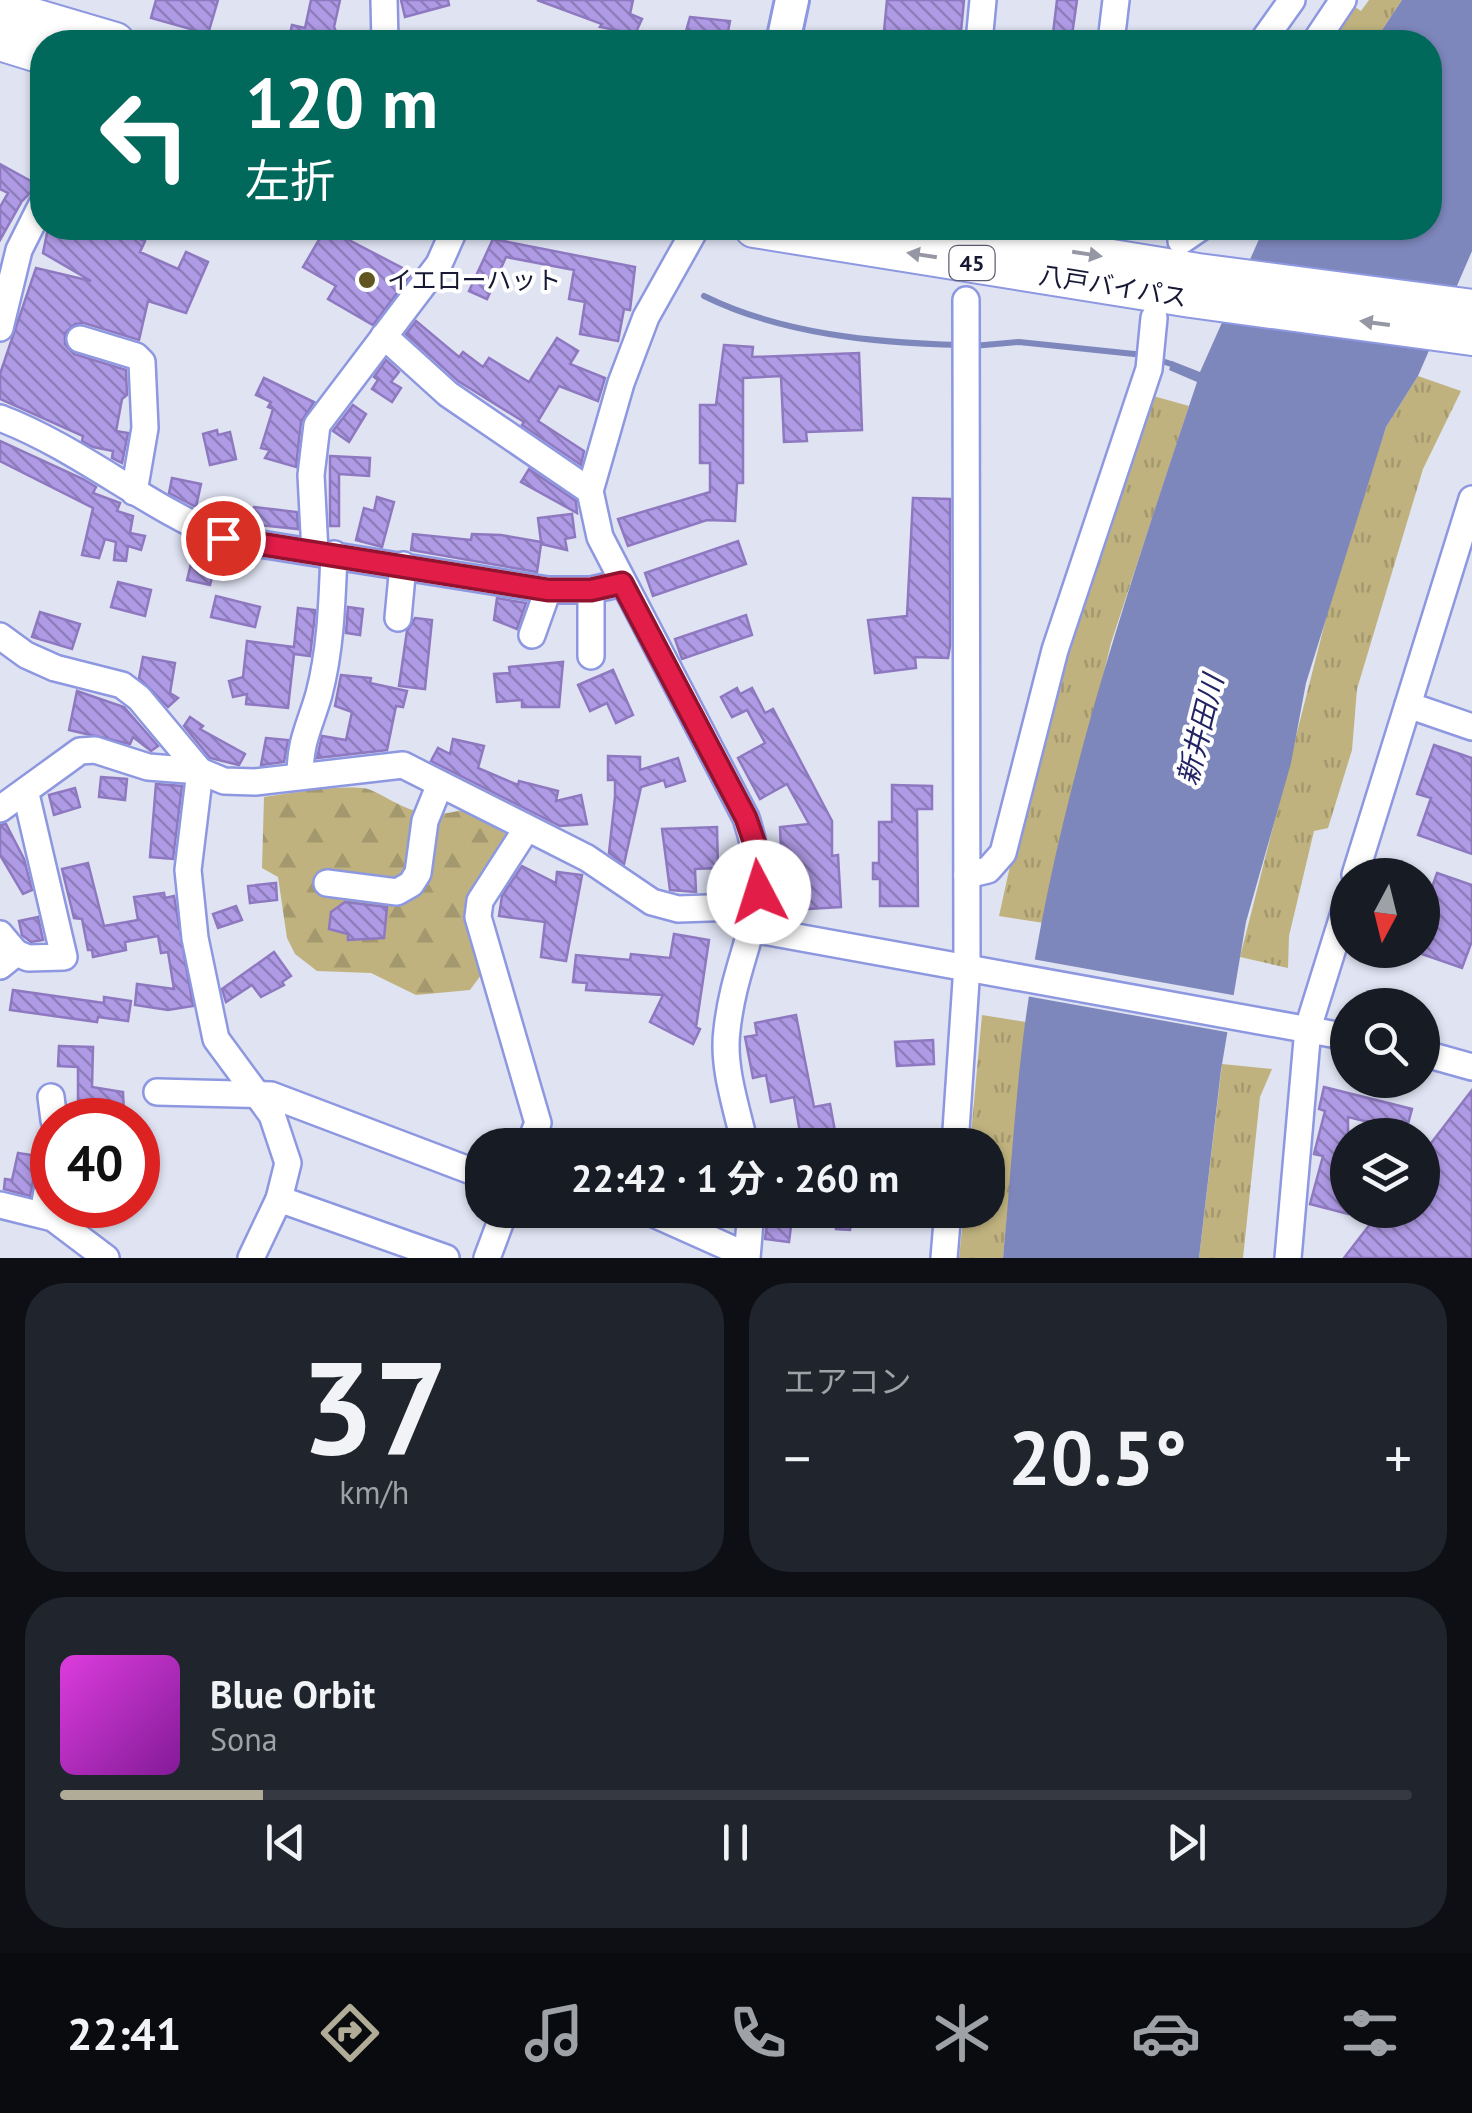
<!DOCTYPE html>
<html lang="ja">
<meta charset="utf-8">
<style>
:root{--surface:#171b24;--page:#20242c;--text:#f1f3f6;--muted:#9ea1a6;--line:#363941;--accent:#b0ac97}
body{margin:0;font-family:"PT Sans","Noto Sans JP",sans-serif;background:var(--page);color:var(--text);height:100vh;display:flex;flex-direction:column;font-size:38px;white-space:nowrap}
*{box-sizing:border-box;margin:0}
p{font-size:32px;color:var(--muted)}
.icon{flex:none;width:55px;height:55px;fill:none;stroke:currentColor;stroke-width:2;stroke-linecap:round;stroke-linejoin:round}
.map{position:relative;height:1258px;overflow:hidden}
.side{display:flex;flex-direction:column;gap:25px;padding:25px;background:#0d0f14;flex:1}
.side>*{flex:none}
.top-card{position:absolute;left:30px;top:30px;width:1412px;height:210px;border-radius:40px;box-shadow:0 2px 8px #0004;background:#00695c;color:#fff;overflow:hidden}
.needle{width:65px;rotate:187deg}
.tools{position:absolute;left:1330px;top:858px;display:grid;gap:20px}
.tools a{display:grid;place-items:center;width:110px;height:110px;border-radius:50%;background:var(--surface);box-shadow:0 2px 8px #0004;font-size:50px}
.speed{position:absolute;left:30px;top:1098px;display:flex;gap:20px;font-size:50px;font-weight:700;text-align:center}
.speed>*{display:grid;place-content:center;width:130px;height:130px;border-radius:50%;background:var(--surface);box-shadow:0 2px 8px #0004;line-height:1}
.speed .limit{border:15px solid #d22;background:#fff;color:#111}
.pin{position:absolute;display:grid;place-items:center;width:85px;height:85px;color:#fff;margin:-42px;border:5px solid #fff;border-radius:50%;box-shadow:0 2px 10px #0007}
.me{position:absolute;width:110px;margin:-55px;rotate:355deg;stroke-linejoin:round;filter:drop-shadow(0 0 8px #0008)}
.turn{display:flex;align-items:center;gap:35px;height:210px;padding:0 50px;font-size:45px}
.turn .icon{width:130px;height:130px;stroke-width:2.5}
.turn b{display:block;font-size:70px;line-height:85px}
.big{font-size:75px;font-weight:700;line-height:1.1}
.side .widget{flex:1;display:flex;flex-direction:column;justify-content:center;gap:15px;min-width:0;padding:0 35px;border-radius:40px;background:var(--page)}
.side .dial{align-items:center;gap:0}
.dial b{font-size:130px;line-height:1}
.song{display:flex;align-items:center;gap:30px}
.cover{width:120px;height:120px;border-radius:15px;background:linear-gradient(135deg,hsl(300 70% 55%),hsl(290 70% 35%))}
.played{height:10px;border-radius:5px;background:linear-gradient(90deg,var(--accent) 15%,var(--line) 15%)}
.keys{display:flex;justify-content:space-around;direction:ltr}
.heat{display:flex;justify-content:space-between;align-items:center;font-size:55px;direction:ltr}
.side .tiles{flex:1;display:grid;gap:25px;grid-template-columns:1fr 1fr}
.widget:last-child{grid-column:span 2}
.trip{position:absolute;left:465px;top:1128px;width:540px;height:100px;border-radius:40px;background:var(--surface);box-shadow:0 2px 8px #0004;font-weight:700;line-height:100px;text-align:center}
.menu{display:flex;height:160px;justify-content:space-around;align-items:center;background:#090b0e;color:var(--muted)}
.menu .icon{width:70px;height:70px}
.menu .on{color:var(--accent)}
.menu b{font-size:45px;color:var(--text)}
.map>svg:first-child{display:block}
.grass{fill:url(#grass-tufts)}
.forest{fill:url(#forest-firs)}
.water{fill:#7e87bc}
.pier{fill:#dfe3f2}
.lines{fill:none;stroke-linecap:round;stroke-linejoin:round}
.stream{stroke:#7e87bc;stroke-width:6}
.building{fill:url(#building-back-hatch);stroke:#8e79c1;stroke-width:2.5}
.minor-casing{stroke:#8d98e1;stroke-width:30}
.major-casing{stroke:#8d98e1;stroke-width:38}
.highway-casing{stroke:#8d98e1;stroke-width:42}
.minor{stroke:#fff;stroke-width:25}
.major{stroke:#fff;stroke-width:32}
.highway{stroke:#fff;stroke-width:38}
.oneway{fill:#9697a4}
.route-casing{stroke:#92132f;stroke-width:25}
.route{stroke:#e11d48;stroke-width:18}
.poi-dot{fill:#615622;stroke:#fff;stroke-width:4}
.labels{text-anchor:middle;stroke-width:8;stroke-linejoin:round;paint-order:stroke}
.shield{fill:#fff;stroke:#5c5d72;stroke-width:2.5}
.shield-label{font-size:22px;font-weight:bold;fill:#161835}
.poi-label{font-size:25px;fill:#161835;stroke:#fff;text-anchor:start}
.street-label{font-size:25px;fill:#161835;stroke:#fff}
.water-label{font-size:28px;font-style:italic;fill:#222363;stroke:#fff}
</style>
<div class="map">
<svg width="1472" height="1258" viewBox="0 0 1472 1258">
<defs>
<pattern id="grass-tufts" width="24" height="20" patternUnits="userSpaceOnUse" patternTransform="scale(2.5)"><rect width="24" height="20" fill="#bfb27e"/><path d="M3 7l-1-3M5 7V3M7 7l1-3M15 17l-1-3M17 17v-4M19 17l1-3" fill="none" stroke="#a3986e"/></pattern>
<pattern id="forest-firs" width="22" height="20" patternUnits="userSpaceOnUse" patternTransform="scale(2.5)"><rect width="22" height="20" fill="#bfb27e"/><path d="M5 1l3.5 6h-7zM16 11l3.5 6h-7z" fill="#a3986e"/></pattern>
<pattern id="building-back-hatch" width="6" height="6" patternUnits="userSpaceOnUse" patternTransform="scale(2.5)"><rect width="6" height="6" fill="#af9ae5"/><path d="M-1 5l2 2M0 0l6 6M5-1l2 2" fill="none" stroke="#8d7dba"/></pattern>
</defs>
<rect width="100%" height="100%" fill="#dfe3f2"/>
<g class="grass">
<path d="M1369 0H1402L1374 42H1321L1349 3 1361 11Z"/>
<path d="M1418 376 1461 391 1423 469 1357 689 1352 750 1328 828 1314 831 1289 936 1288 968 1240 957 1339 567 1386 427Z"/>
<path d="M1146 394 1189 406 1111 643 1044 923 999 916 1033 762Z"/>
<path d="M982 1015 1026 1022 1003 1258H959L964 1210H988V1145H970Z"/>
<path d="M1222 1064 1272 1069 1260 1097 1243 1258H1199Z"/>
</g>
<path class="forest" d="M325 788C339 789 361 785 373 791 407 808 422 821 462 810L506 834 470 913 481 975 470 990 416 995 371 973 317 971 295 954 287 938 278 877 262 868 264 797Z"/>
<path class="water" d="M1402 0H1472V251L1418 376 1386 427 1306 683 1291 763 1246 922 1221 1070 1199 1258H1003C1010 1185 1014 1112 1023 1039 1051 814 1126 596 1197 382L1169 370 1172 361 1200 372 1264 228H1430V42H1374Z"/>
<path class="pier" d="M1032 959 1238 996 1232 1033 1026 996Z"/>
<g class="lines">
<g class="stream">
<path d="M704 296C781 334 875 343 961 345"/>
<path d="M973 346 1019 342 1144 355"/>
<path d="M1156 359 1171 364"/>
</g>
</g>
<g class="building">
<path d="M156 0H218L208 34 151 18Z"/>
<path d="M311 0H340L334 27 341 42H288L292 25 305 28Z"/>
<path d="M401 0H448L449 5 405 17Z"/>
<path d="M537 0H633L630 14 642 19 635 34 600 27 602 24Z"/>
<path d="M887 0H964L960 42H883Z"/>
<path d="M1057 0H1077L1071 42H1052Z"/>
<path d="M690 17 730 21 726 42H683Z"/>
<path d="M0 164 38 185 22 201 0 240V207L8 193 0 189Z"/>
<path d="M48 228H127L125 232 145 241 140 252 178 269 186 252 208 262 186 313 148 301 139 340 84 323 75 324 65 333V344L74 354 126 370 127 395 122 399 116 431 128 433 122 463 112 458 113 451 93 447 82 441 83 436 0 399V374L36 268 91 281 43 253Z"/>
<path d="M326 228 412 273 373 325 328 299 336 286 303 267Z"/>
<path d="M493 239 635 267 630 310 624 309 618 341 580 334 585 302 569 299 574 270 506 257 487 299 469 291Z"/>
<path d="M416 321 459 357 463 352 483 367 489 358 529 382 557 338 578 351 570 364 605 378 598 401 559 386 538 421 584 451 581 465 522 425 524 422 458 381 406 334Z"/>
<path d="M724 345 753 347 752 357 859 353 862 430 806 432 807 441 784 442 781 376 743 378V483H737L735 521 707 520 628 546 618 519 710 492V463H700V405H716Z"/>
<path d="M386 360 399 372 391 382 401 388 392 402 372 389 378 380 374 377Z"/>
<path d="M264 378 314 402 301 422 296 467 265 458 270 450 261 448 273 409 268 407 271 402 256 395Z"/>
<path d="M353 405 366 414 349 442 333 431Z"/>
<path d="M217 430 218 435 230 432 236 459 210 465 203 434Z"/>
<path d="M0 441 83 479 96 487 93 493 120 503 117 511 133 516 130 533 145 536 141 550 128 546 126 561 114 560 116 542 105 539 99 558 82 555 93 508 0 461Z"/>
<path d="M330 456 370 458 369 476 339 474V526H330Z"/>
<path d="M529 469 576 501 577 513 521 482Z"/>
<path d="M172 478 201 484 196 507 169 493Z"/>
<path d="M377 497 394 502 382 547 356 540 364 508 374 511Z"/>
<path d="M913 498 950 499V646L948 658 915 657 916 668 875 673 868 620 907 616Z"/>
<path d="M216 503 248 507 251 519 254 507 297 512 298 529 228 522 215 516Z"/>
<path d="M572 514 575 537 565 539 567 550 541 544 537 572 411 550 413 534 471 540 472 534 501 535 541 542 538 518Z"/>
<path d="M738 541 746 564 653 596 645 573Z"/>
<path d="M195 548 218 553 210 585 187 580Z"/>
<path d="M118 582 151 590 145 616 111 607Z"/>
<path d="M216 596 260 607 255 627 211 617Z"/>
<path d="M497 598 526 603 517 629 494 620Z"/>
<path d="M348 607 363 609 360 635 346 633Z"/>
<path d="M298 608 315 610 314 623 310 656 294 654 288 708 246 704 247 694 233 697 229 681 243 677 247 641 294 647Z"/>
<path d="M40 612 80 624 72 649 32 637Z"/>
<path d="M746 615 752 635 682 659 675 639Z"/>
<path d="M415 618 432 620 425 689 399 686 407 631Z"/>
<path d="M143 657 175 663 170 693 178 698 168 707 139 678Z"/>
<path d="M563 662 559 707H522V700L497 702 494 674 510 673 509 667Z"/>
<path d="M613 670 633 715 616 723 607 703 590 711 578 685Z"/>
<path d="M341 675 371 678 370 683 407 691 403 707 396 706 387 750 317 758 322 736 346 740 352 712 335 706Z"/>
<path d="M737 688 740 694 752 688 765 713 773 709 832 821V856L838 855 841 907 792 910 791 896 783 897 780 827 809 824 787 784 760 799 738 758 765 743 747 710 732 717 721 697Z"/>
<path d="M77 691 124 707 158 746 151 751 133 737 130 744 69 730Z"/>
<path d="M190 717 203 726 200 729 245 754 239 765 210 758 184 726Z"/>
<path d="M266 738 288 740 284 762 261 765Z"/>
<path d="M453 739 484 746 478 768 518 785 519 781 558 791 556 801 581 795 587 824 560 826 431 761 438 748 450 754Z"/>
<path d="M1434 745 1472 758V854L1418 835 1431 798 1417 794Z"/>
<path d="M608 756 640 757V770L678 758 685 781 666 787 664 780 641 787 624 864 609 853 615 797V780H608Z"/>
<path d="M101 777 127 779 125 800 99 797Z"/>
<path d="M156 784 182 786 173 859 150 857Z"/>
<path d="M892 785 932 786V809H917L918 906H880V879H873V863H879V822H892Z"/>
<path d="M75 788 80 807 54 815 49 795Z"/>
<path d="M6 824 24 859 32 890 23 894 0 855V825Z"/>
<path d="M717 827 718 868 695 869 696 892 670 890 662 829Z"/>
<path d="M88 863 104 926 138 920 134 897 164 893 165 898 174 896 193 1006 168 1010 135 1005 137 984 174 989 168 952 161 953 158 936 125 942 126 950 93 957 92 950H88L82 919 74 918 62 869Z"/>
<path d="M522 866 556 883 557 872 582 875 566 961 541 957 545 922 499 916 502 896Z"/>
<path d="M1437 873 1472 885V941L1462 968 1422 954V916Z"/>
<path d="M276 883 277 900 250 903 248 886Z"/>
<path d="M345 902 387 907 384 938 348 940V934L329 929 331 912Z"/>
<path d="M236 906 242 920 218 928 213 914Z"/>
<path d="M38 917 43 940 31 942 22 935 19 921Z"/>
<path d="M674 934 709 940 696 1027 700 1029 693 1044 650 1022 663 995 586 990 587 983 573 982 576 955 630 960 631 954 670 958Z"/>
<path d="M274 952 291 976 282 982 284 985 261 997 252 985 226 1002 222 989Z"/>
<path d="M13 990 104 1003V997L131 1001 128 1021 98 1017 97 1022 10 1010Z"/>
<path d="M796 1015 814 1107 830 1104 837 1142 802 1145 794 1097 771 1102 766 1075 753 1078 745 1037 757 1035 755 1023Z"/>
<path d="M933 1040 934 1064 897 1066 895 1042Z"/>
<path d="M59 1046 93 1047 92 1087 123 1092 124 1115 78 1116V1067L58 1066Z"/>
<path d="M1324 1087 1412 1109 1406 1131 1348 1117V1214L1310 1204 1323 1156 1314 1154 1325 1111 1319 1109Z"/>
<path d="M1472 1090V1258H1344L1381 1210H1422V1155Z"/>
<path d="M18 1153 38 1156 30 1196 4 1189 5 1179 12 1180Z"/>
<path d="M63 1205H96L90 1222Z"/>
<path d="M769 1210H793L789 1242 765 1239Z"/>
<path d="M838 1210H853L850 1230 836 1229Z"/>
</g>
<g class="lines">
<g class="minor-casing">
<g id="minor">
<path d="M384 0 385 42"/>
<path d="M979 42 983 0"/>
<path d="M1111 42 1116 0"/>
<path d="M1262 42 1292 0"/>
<path d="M1315 42 1343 0"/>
<path d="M696 228 646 317 621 383 590 491 600 537 746 818C777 910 736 945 727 1030 722 1067 737 1109 745 1145"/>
<path d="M1181 241 1200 228"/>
<path d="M0 328 19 250 42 204"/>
<path d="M384 336 448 394 590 491"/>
<path d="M80 339 136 356 142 362 145 428 134 492"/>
<path d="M0 418C79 448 145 506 223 538L548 590H591L623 583"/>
<path d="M315 552 311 475 317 425 439 264 455 228"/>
<path d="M398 618 403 565"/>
<path d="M532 635 548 590"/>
<path d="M0 636 26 655 55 668 122 685 139 698 200 771 188 870 195 938 216 1039 272 1115 288 1163 279 1199 251 1258"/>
<path d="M591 656V590"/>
<path d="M1408 705 1472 727"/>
<path d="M300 776C300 740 310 726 319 694 331 648 332 601 334 554"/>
<path d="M0 809 80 751 95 750 148 767 200 771 224 781 255 782 403 765 587 858 652 902 678 909 739 907 752 929 1348 1037"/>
<path d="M527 828 480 901 478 917 538 1123 529 1145"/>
<path d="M967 875 988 870 1003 853 1055 650 1149 369 1154 318"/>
<path d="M1355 875 1472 499"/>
<path d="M327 883 397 892 411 884 418 873 425 821 440 784"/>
<path d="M0 934 16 953 0 966"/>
<path d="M16 953 28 958 64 957 26 794"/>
<path d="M1422 1053 1472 1067"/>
<path d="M157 1092 271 1095 482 1175"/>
<path d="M51 1097 54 1120"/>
<path d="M955 1145 967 966 966 300"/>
<path d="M279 1199 446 1258"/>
<path d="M0 1205 53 1218 106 1258"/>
<path d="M645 1210 732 1249"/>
<path d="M43 1214 52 1163"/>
<path d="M487 1258 505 1210"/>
<path d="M747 1258 751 1210"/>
<path d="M944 1258 948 1210"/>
<path d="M1288 1258 1308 1028 1348 900"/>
</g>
</g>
<g class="major-casing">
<path id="major" d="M783 42 792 0"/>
</g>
<g class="highway-casing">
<g id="highway">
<path d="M0 8 115 42"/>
<path d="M0 41 42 54"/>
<path d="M754 228 1191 298 1472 336"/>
<path d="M921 228 1198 273 1472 309"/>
</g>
</g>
<use href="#minor" class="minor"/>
<use href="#major" class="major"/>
<use href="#highway" class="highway"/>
</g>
<defs><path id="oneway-solid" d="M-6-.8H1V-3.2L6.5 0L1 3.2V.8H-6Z" transform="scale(2.5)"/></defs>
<g class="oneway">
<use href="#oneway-solid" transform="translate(1087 254) rotate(9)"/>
<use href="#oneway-solid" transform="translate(922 255) rotate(-171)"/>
<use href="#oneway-solid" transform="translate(1375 323) rotate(-172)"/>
</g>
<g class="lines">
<g class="route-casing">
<path id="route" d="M223 538 548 590H591L622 583 746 818 759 856V892"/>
</g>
<use href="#route" class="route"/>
</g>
<circle class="poi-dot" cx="367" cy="280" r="10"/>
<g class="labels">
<rect class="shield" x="949.5" y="246" width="45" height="34" rx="8"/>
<g class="shield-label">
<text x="972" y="271">45</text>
</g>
<g class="poi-label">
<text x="387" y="289">イエローハット</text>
</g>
<g class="street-label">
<text transform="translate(1113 286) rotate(9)" y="9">八戸バイパス</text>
</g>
<g class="water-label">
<text transform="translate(1200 730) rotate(-76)" y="10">新井田川</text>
</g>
</g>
</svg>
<div class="tools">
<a><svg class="needle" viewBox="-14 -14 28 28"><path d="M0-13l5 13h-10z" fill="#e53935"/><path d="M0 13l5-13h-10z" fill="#9ea1a6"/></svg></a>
<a><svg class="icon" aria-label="search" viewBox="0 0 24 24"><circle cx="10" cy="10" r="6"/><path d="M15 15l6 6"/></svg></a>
<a><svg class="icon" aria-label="layers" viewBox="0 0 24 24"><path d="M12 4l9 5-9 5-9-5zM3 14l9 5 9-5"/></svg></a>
</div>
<div class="speed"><div class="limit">40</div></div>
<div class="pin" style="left:223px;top:538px;background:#d93025"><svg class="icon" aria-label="arrive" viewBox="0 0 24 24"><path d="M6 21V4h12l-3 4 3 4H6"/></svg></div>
<svg class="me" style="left:759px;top:892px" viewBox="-20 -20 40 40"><circle r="19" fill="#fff"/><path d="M0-13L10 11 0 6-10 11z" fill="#e11d48"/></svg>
<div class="trip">22:42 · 1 分 · 260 m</div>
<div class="top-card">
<div class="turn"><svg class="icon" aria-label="left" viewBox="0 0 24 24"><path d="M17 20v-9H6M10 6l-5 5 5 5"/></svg><div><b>120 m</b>左折</div></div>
</div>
</div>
<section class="side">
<div class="tiles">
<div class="widget dial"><b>37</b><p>km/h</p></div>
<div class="widget"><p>エアコン</p>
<div class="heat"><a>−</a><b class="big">20.5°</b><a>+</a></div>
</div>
<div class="widget">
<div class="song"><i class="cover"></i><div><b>Blue Orbit</b><p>Sona</p></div></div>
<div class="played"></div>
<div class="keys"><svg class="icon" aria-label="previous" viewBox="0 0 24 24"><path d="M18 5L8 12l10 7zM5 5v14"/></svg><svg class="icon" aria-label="pause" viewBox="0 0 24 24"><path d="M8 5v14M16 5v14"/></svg><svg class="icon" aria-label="next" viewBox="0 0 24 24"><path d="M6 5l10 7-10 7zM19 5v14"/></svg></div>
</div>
</div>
</section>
<nav class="menu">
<b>22:41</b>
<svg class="icon on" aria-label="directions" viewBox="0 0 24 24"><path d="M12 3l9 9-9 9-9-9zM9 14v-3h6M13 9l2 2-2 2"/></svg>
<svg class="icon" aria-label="music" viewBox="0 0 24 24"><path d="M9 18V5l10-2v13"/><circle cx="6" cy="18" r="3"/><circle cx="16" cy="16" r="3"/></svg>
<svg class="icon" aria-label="phone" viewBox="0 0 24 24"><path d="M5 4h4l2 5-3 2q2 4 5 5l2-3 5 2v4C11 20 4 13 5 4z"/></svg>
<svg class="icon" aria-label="climate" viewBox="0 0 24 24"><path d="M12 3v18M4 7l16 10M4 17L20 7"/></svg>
<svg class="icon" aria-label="car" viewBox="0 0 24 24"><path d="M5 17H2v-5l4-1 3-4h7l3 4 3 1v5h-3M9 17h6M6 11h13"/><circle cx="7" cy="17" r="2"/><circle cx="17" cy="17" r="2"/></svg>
<svg class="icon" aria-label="filters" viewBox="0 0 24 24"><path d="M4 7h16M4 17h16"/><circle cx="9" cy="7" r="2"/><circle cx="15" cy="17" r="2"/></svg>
</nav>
